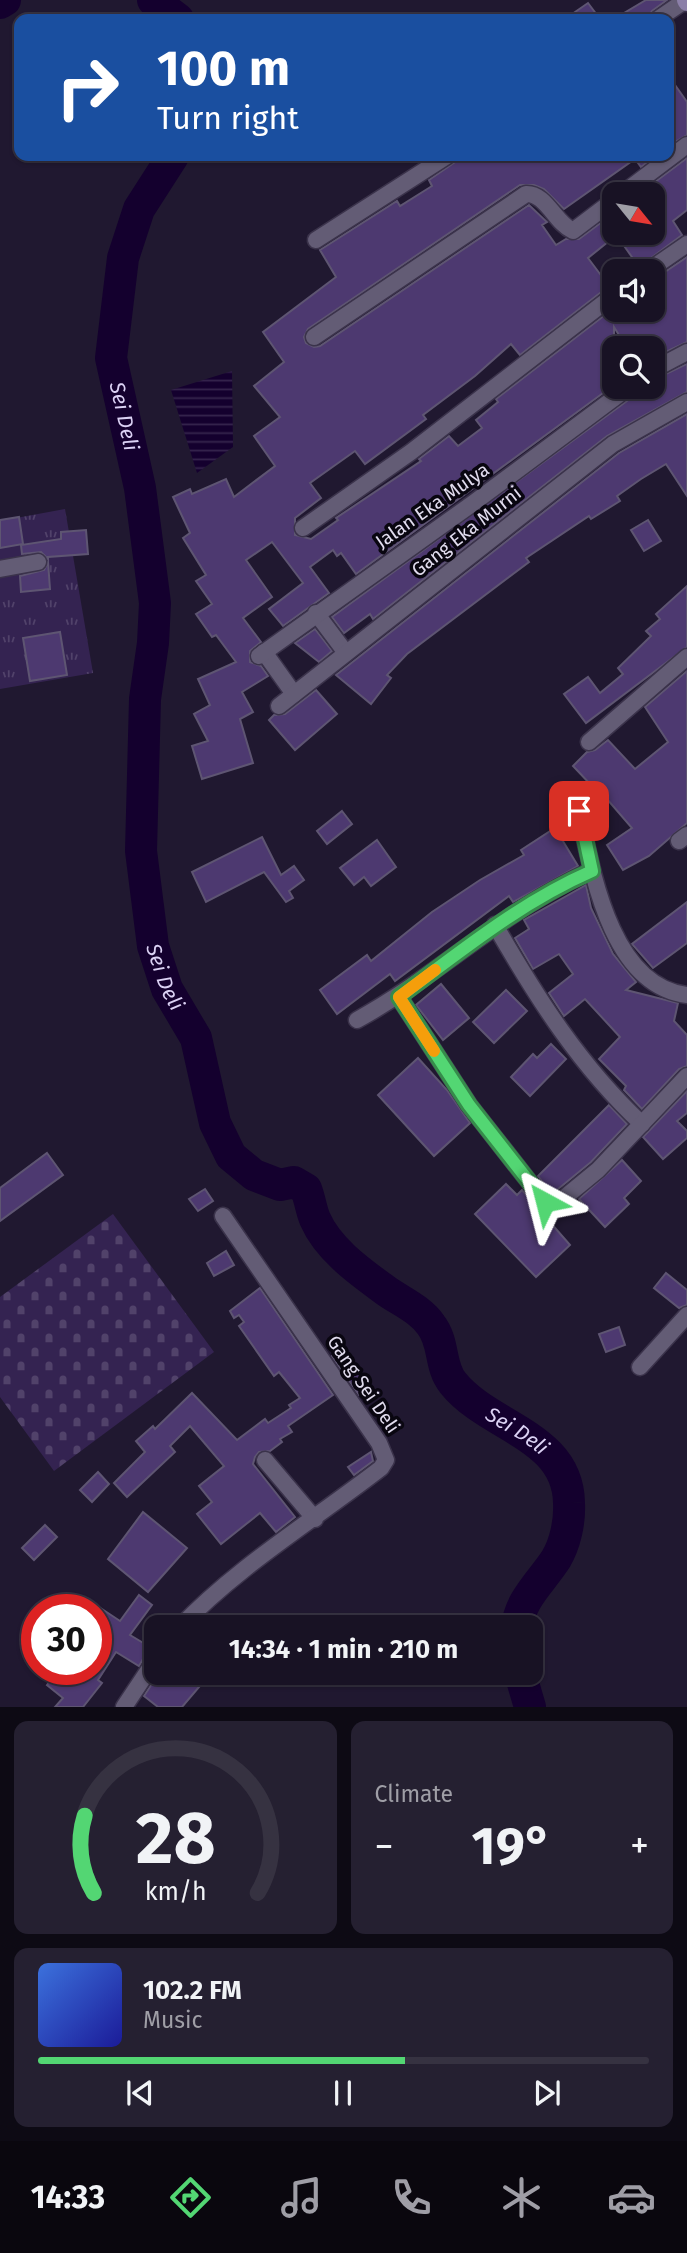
<!DOCTYPE html>
<meta charset="utf-8">
<style>
:root{--surface:#181224;--page:#252031;--text:#f1f3f6;--muted:#9f9ea6;--line:#363241;--accent:#53d673}
body{margin:0;font-family:"Fira Sans",sans-serif;background:var(--page);color:var(--text);height:100vh;display:flex;flex-direction:column;font-size:26px;white-space:nowrap}
*{box-sizing:border-box;margin:0}
p{font-size:23px;color:var(--muted)}
.icon{flex:none;width:38px;height:38px;fill:none;stroke:currentColor;stroke-width:2;stroke-linecap:round;stroke-linejoin:round}
.map{position:relative;height:1707px;overflow:hidden}
.details{display:flex;flex-direction:column;gap:14px;padding:14px;background:#0d0a14;flex:1}
.details>*{flex:none}
.hud{position:absolute;left:14px;top:14px;width:660px;height:147px;border-radius:14px;box-shadow:0 2px 5px #0004,0 0 0 2px var(--line);background:#1a4fa0;color:#fff;overflow:hidden}
.needle{width:46px;rotate:120deg}
.controls{position:absolute;left:602px;top:182px;display:grid;gap:14px}
.controls a{display:grid;place-items:center;width:63px;height:63px;border-radius:14px;background:var(--surface);box-shadow:0 2px 5px #0004,0 0 0 2px var(--line);font-size:35px}
.speed{position:absolute;left:21px;top:1594px;display:flex;gap:14px;font-size:35px;font-weight:700;text-align:center}
.speed>*{display:grid;place-content:center;width:91px;height:91px;border-radius:50%;background:var(--surface);box-shadow:0 2px 5px #0004,0 0 0 2px var(--line);line-height:1}
.speed .limit{border:10px solid #d22;background:#fff;color:#111}
.pin{position:absolute;display:grid;place-items:center;width:60px;height:60px;color:#fff;margin:-30px;border-radius:14px;box-shadow:0 4px 10px #0006}
.me{position:absolute;width:77px;margin:-38px;rotate:322deg;stroke-linejoin:round;filter:drop-shadow(0 0 5px #0008)}
.turn{display:flex;align-items:center;gap:24px;height:147px;padding:0 28px;font-size:32px}
.turn .icon{width:91px;height:91px;stroke-width:2.5}
.turn b{display:block;font-size:49px;line-height:60px}
.big{font-size:52px;font-weight:700;line-height:1.1}
.details .tile{flex:1;display:flex;flex-direction:column;justify-content:center;gap:10px;min-width:0;padding:0 24px;border-radius:14px;background:var(--page)}
.details .dial{align-items:center;gap:0}
.dial svg{height:182px;overflow:visible;fill:none;stroke:var(--line);stroke-width:7;stroke-linecap:round;text-anchor:middle}
.dial text{fill:var(--text);stroke:none}
.song{display:flex;align-items:center;gap:21px}
.cover{width:84px;height:84px;border-radius:10px;background:linear-gradient(135deg,hsl(220 70% 55%),hsl(240 70% 35%))}
.played{height:7px;border-radius:4px;background:linear-gradient(90deg,var(--accent) 60%,var(--line) 60%)}
.keys{display:flex;justify-content:space-around;direction:ltr}
.heat{display:flex;justify-content:space-between;align-items:center;font-size:38px;direction:ltr}
.details .tiles{flex:1;display:grid;gap:14px;grid-template-columns:1fr 1fr}
.tile:last-child{grid-column:span 2}
.trip{position:absolute;left:144px;top:1615px;width:399px;height:70px;border-radius:14px;background:var(--surface);box-shadow:0 2px 5px #0004,0 0 0 2px var(--line);font-weight:700;line-height:70px;text-align:center}
.menu{display:flex;height:112px;justify-content:space-around;align-items:center;background:#0a070e;color:var(--muted)}
.menu .icon{width:49px;height:49px}
.menu .on{color:var(--accent)}
.menu b{font-size:32px;color:var(--text)}
.map>svg:first-child{display:block}
.grass{fill:url(#grass-tufts)}
.cemetery{fill:url(#cemetery-stones)}
.water{fill:url(#water-rules)}
.lines{fill:none;stroke-linecap:round;stroke-linejoin:round}
.river{stroke:#14002e;stroke-width:32}
.building{fill:#4d3970;stroke:#5e5572;stroke-width:2}
.street-casing{stroke:#3b334b;stroke-width:19}
.secondary-casing{stroke:#3b334b;stroke-width:21}
.street{stroke:#635c75;stroke-width:16}
.secondary{stroke:#8b7fa8;stroke-width:18}
.route-casing{stroke:#368b4b;stroke-width:18}
.route{stroke:#53d673;stroke-width:12}
.slow{stroke:#f59e0b;stroke-width:12}
.labels{text-anchor:middle;stroke-width:7;stroke-linejoin:round;paint-order:stroke}
.street-label{font-size:19px;fill:#e1dcee;stroke:#090610}
.water-label{font-size:21px;font-style:italic;fill:#dbd1f4;stroke:#090610}
</style>
<div class="map">
<svg width="687" height="1707" viewBox="0 0 687 1707">
<defs>
<pattern id="grass-tufts" width="24" height="20" patternUnits="userSpaceOnUse" patternTransform="scale(1.75)"><rect width="24" height="20" fill="#342351"/><path d="M3 7l-1-3M5 7V3M7 7l1-3M15 17l-1-3M17 17v-4M19 17l1-3" fill="none" stroke="#51426a"/></pattern>
<pattern id="cemetery-stones" width="16" height="16" patternUnits="userSpaceOnUse" patternTransform="scale(1.75)"><rect width="16" height="16" fill="#342351"/><path d="M2 7V4a2 2 0 0 1 4 0v3zM10 15v-3a2 2 0 0 1 4 0v3z" fill="#51426a"/></pattern>
<pattern id="water-rules" width="6" height="5" patternUnits="userSpaceOnUse" patternTransform="scale(1.75)"><rect width="6" height="5" fill="#14002e"/><path d="M0 2.5h6" fill="none" stroke="#36254d"/></pattern>
</defs>
<rect width="100%" height="100%" fill="#201830"/>
<path class="grass" d="M65 509 93 673 0 689V521Z"/>
<path class="cemetery" d="M113 1214 214 1352 54 1471 0 1397V1297Z"/>
<path class="water" d="M232 371 233 447 197 473 171 390Z"/>
<g class="lines">
<g class="river">
<path d="M153 0 178 19"/>
<path d="M0 3 5 0"/>
<path id="s1" d="M173 156 139 209 123 258 111 358 140 488 155 603 153 643 145 699 141 851 153 946 167 989 196 1038 215 1123 231 1156 254 1175 280 1185 294 1182 306 1189C310 1199 311 1210 315 1219 328 1249 359 1271 385 1290 400 1301 420 1309 431 1325 445 1343 439 1366 453 1383 489 1428 568 1435 569 1503 570 1522 565 1544 556 1559 542 1581 519 1600 517 1628"/>
<path d="M520 1673 530 1707"/>
</g>
</g>
<g class="building">
<path d="M646 0H667L652 11 647 19H614Z"/>
<path d="M588 3 600 19H565Z"/>
<path d="M668 75 687 102V135L668 146Z"/>
<path d="M464 156H655L641 167 635 159 564 209 544 189 534 185H520L308 329 304 337 306 343 314 347 320 346 529 205 547 222 542 225 556 245 566 239H579L614 213V237L588 258 609 286 520 355 511 344 475 376 423 415 426 419 365 464 355 451 310 483 321 498 295 518V535L311 539 338 520 336 518 421 461 419 459 449 436 458 446 482 428 476 420 498 402 496 399 614 308 653 310V280L687 257V342L653 358V348H627L614 327V385L356 574 341 553 337 556 333 550 310 567 329 593 283 626 269 609 303 583 272 542 246 560 272 597 243 618 261 642 250 651V662L261 666 268 676 242 692 253 712 240 719 253 763 202 779 192 746 208 741 194 714 210 705 198 679 236 662 216 635 212 637 196 614 212 604 196 581 206 575 183 538 190 533 173 497 190 489 192 494 226 479 234 497 275 466 254 436 280 417 254 386 284 362 263 332 336 277 320 250 397 201 400 206 432 186 429 180Z"/>
<path d="M687 158V210L673 221 682 235 639 267 615 233H653V194H639Z"/>
<path d="M687 364V392L607 436 373 619 370 614 344 633 332 617 635 395 639 387H653V380Z"/>
<path d="M687 414V496L666 464 641 479 617 496 620 501 591 519 589 516 526 558 529 562 407 654 387 675 391 678 371 704 336 675 619 453Z"/>
<path d="M19 517 23 544 0 548V520Z"/>
<path d="M648 520 661 541 644 551 631 530Z"/>
<path d="M86 530 88 554 48 557V559L41 552 22 554 21 545 61 539V532Z"/>
<path d="M48 562 50 589 21 592 20 576 44 570Z"/>
<path d="M687 586V647L586 723 564 694 588 677 600 693 623 674 618 668 651 636 646 631 660 619 656 614Z"/>
<path d="M315 629 332 651 319 662 295 643Z"/>
<path d="M60 632 67 675 30 681 23 638Z"/>
<path d="M687 671V823L649 856 623 870 607 845 632 828 594 784 592 786 573 766 587 752 595 750 608 740 635 769 668 742 645 707Z"/>
<path d="M316 690 337 714 295 750 269 720 274 715 285 714Z"/>
<path d="M342 811 352 824 327 844 317 831Z"/>
<path d="M555 828 578 866 513 902 509 896 395 981 390 974 337 1014 320 990 367 955 371 961 432 912 480 880 524 855 521 850Z"/>
<path d="M262 837 281 875 294 866 304 880 289 891 293 898 286 902 264 872 206 902 192 872Z"/>
<path d="M377 840 396 867 371 886 364 877 354 885 340 868Z"/>
<path d="M586 885 591 908 613 954 636 982 626 990 678 1003 674 1021 687 1035V1066L679 1069 642 1109 624 1090 626 1086 599 1059 620 1037 585 999 564 1016 549 993 573 974 559 954 533 969 515 938 529 929 524 920Z"/>
<path d="M687 902V943L653 968 632 944Z"/>
<path d="M441 984 469 1018 443 1040 416 1005Z"/>
<path d="M506 990 527 1011 494 1043 473 1022Z"/>
<path d="M551 1044 566 1059 530 1096 511 1077 533 1054 537 1058Z"/>
<path d="M418 1058 447 1090 470 1123 434 1156 378 1095Z"/>
<path d="M687 1091V1113L677 1121 687 1131V1138L663 1159 643 1137Z"/>
<path d="M609 1105 627 1124 591 1162 552 1194 538 1176Z"/>
<path d="M47 1153 63 1175 0 1221V1188Z"/>
<path d="M622 1160 641 1181 624 1198 629 1204 605 1227 579 1199Z"/>
<path d="M506 1184 517 1195 522 1190 570 1245 536 1277 475 1214Z"/>
<path d="M205 1189 213 1201 198 1211 189 1199Z"/>
<path d="M226 1251 234 1265 214 1276 207 1263Z"/>
<path d="M666 1273 687 1290V1305L679 1308 654 1288Z"/>
<path d="M260 1288 333 1395 288 1426 292 1432 280 1439 282 1442 270 1451 259 1452 255 1457 253 1464 295 1517 276 1532 260 1513 221 1544 197 1514 212 1502 199 1486 224 1466 190 1426 170 1446 175 1452 127 1497 114 1483 145 1452 136 1441 153 1426 155 1429 192 1393 237 1440 265 1419 268 1423 291 1408 289 1405 300 1398 279 1372 274 1376 239 1326 244 1322 239 1315 234 1318 230 1311Z"/>
<path d="M619 1327 625 1345 606 1352 599 1334Z"/>
<path d="M344 1349 369 1389 359 1395 332 1356Z"/>
<path d="M371 1452 373 1461 354 1475 348 1467Z"/>
<path d="M98 1472 109 1484 92 1502 80 1490Z"/>
<path d="M143 1512 187 1548 148 1592 108 1559Z"/>
<path d="M45 1525 57 1537 34 1560 22 1548Z"/>
<path d="M139 1595 152 1605 130 1635 150 1647 139 1666 116 1652 98 1680 102 1683 83 1707H55L63 1698 47 1685 59 1670H96V1605L120 1621Z"/>
<path d="M159 1673H211L182 1707H158L144 1696Z"/>
</g>
<g class="lines">
<g class="street-casing">
<g id="street">
<path d="M658 19 686 0"/>
<path d="M622 194 687 145"/>
<path d="M316 240 447 156"/>
<path d="M648 271 687 244"/>
<path d="M314 337 526 194C546 193 555 223 573 231L614 200"/>
<path d="M653 370 687 352"/>
<path d="M303 528 411 452 614 295"/>
<path d="M0 569 38 562"/>
<path d="M316 613 346 653"/>
<path d="M264 652 294 694"/>
<path d="M259 656 472 504 629 387"/>
<path d="M279 706 613 444 687 402"/>
<path d="M589 742 687 657"/>
<path d="M579 811C592 872 611 986 687 995"/>
<path d="M679 841 687 835"/>
<path d="M495 925C537 998 580 1066 642 1124"/>
<path d="M399 997 469 1105 545 1202 553 1207 598 1170 687 1076"/>
<path d="M357 1020C439 975 505 909 591 871"/>
<path d="M640 1367 687 1315"/>
<path d="M265 1460 315 1519"/>
<path d="M179 1628C238 1566 314 1520 381 1468L386 1460 379 1443 223 1216"/>
<path d="M124 1707 156 1659"/>
</g>
</g>
<g class="secondary-casing">
<path id="secondary" d="M686 0 687 2"/>
</g>
<use href="#street" class="street"/>
<use href="#secondary" class="secondary"/>
</g>
<g class="lines">
<g class="route-casing">
<path id="route" d="M545 1202 469 1105 399 997C461 951 521 902 592 871L579 811"/>
</g>
<use href="#route" class="route"/>
<path class="slow" d="M434 1051 399 997 435 970"/>
</g>
<g class="labels">
<g class="street-label">
<text transform="translate(432 505) rotate(-35)" y="7">Jalan Eka Mulya</text>
<text transform="translate(466 531) rotate(-38)" y="7">Gang Eka Murni</text>
<text transform="translate(364 1384) rotate(56)" y="7">Gang Sei Deli</text>
</g>
<g class="water-label">
<text dy="7" stroke="none"><textPath href="#s1" startOffset="275">Sei Deli</textPath></text>
<text dy="7" stroke="none"><textPath href="#s1" startOffset="842">Sei Deli</textPath></text>
<text dy="7" stroke="none"><textPath href="#s1" startOffset="1454">Sei Deli</textPath></text>
</g>
</g>
</svg>
<div class="controls">
<a><svg class="needle" viewBox="-14 -14 28 28"><path d="M0-13l5 13h-10z" fill="#e53935"/><path d="M0 13l5-13h-10z" fill="#9f9ea6"/></svg></a>
<a><svg class="icon" aria-label="sound" viewBox="0 0 24 24"><path d="M4 9h4l5-4v14l-5-4H4zM17 9q2 3 0 6"/></svg></a>
<a><svg class="icon" aria-label="search" viewBox="0 0 24 24"><circle cx="10" cy="10" r="6"/><path d="M15 15l6 6"/></svg></a>
</div>
<div class="speed"><div class="limit">30</div></div>
<div class="pin" style="left:579px;top:811px;background:#d93025"><svg class="icon" aria-label="arrive" viewBox="0 0 24 24"><path d="M6 21V4h12l-3 4 3 4H6"/></svg></div>
<svg class="me" style="left:545px;top:1202px" viewBox="-20 -20 40 40"><path d="M0-17L14 15 0 8-14 15z" fill="#53d673" stroke="#fff" stroke-width="4"/></svg>
<div class="trip">14:34 · 1 min · 210 m</div>
<div class="hud">
<div class="turn"><svg class="icon" aria-label="right" viewBox="0 0 24 24"><path d="M7 20v-9h11M14 6l5 5-5 5"/></svg><div><b>100 m</b>Turn right</div></div>
</div>
</div>
<section class="details">
<div class="tiles">
<div class="tile dial"><svg viewBox="0 0 100 80">
<path d="M14 69A42 42 0 1 1 86 69"/>
<path d="M14 69A42 42 0 0 1 10 35" stroke="#53d673"/>
<text x="50" y="56" font-size="32" font-weight="700">28</text>
<text x="50" y="72" font-size="11">km/h</text>
</svg></div>
<div class="tile"><p>Climate</p>
<div class="heat"><a>−</a><b class="big">19°</b><a>+</a></div>
</div>
<div class="tile">
<div class="song"><i class="cover"></i><div><b>102.2 FM</b><p>Music</p></div></div>
<div class="played"></div>
<div class="keys"><svg class="icon" aria-label="previous" viewBox="0 0 24 24"><path d="M18 5L8 12l10 7zM5 5v14"/></svg><svg class="icon" aria-label="pause" viewBox="0 0 24 24"><path d="M8 5v14M16 5v14"/></svg><svg class="icon" aria-label="next" viewBox="0 0 24 24"><path d="M6 5l10 7-10 7zM19 5v14"/></svg></div>
</div>
</div>
</section>
<nav class="menu">
<b>14:33</b>
<svg class="icon on" aria-label="directions" viewBox="0 0 24 24"><path d="M12 3l9 9-9 9-9-9zM9 14v-3h6M13 9l2 2-2 2"/></svg>
<svg class="icon" aria-label="music" viewBox="0 0 24 24"><path d="M9 18V5l10-2v13"/><circle cx="6" cy="18" r="3"/><circle cx="16" cy="16" r="3"/></svg>
<svg class="icon" aria-label="phone" viewBox="0 0 24 24"><path d="M5 4h4l2 5-3 2q2 4 5 5l2-3 5 2v4C11 20 4 13 5 4z"/></svg>
<svg class="icon" aria-label="climate" viewBox="0 0 24 24"><path d="M12 3v18M4 7l16 10M4 17L20 7"/></svg>
<svg class="icon" aria-label="car" viewBox="0 0 24 24"><path d="M5 17H2v-5l4-1 3-4h7l3 4 3 1v5h-3M9 17h6M6 11h13"/><circle cx="7" cy="17" r="2"/><circle cx="17" cy="17" r="2"/></svg>
</nav>
